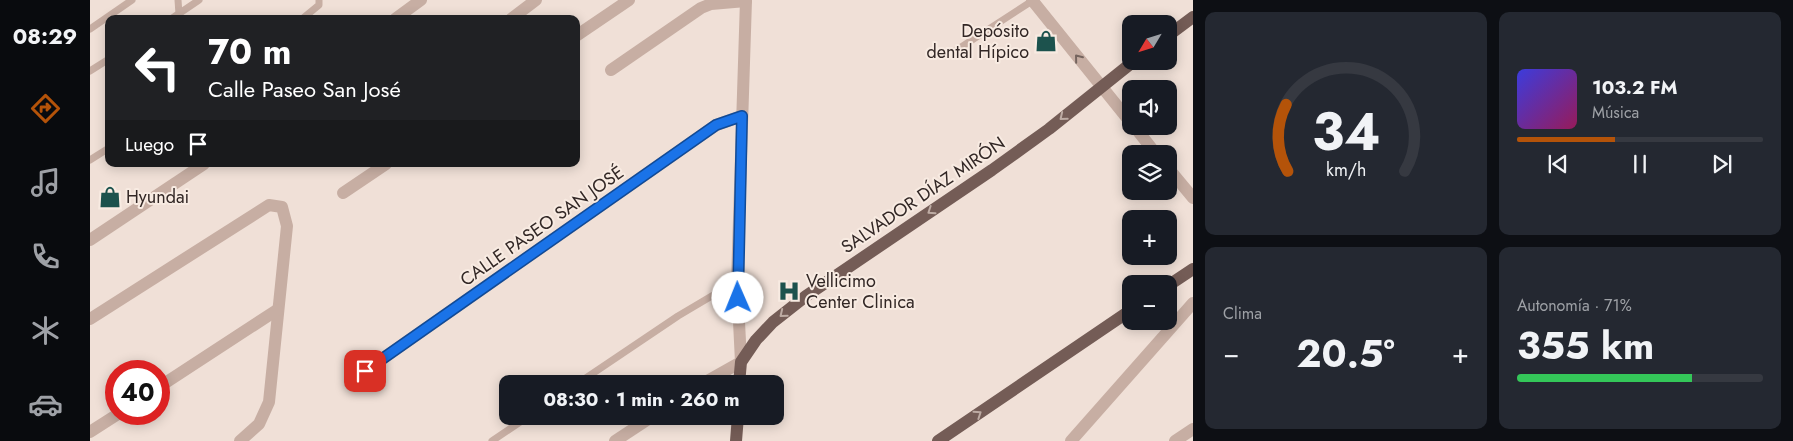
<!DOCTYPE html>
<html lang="es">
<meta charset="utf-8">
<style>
:root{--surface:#171b24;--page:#242831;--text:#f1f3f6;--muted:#9ea1a6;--line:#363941;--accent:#b45309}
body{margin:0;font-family:Jost,sans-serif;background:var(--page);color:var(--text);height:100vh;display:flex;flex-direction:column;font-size:19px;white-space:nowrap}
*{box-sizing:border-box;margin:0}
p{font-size:16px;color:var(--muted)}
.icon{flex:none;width:28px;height:28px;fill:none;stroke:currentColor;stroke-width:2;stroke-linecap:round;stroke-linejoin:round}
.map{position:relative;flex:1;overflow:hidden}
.panel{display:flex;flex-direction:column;gap:12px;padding:12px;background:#0d0f14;width:600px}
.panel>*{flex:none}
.banner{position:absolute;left:15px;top:15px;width:475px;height:152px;border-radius:10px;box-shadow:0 2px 12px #0003;background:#202124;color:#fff;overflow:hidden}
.needle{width:32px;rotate:232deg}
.buttons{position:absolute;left:1032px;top:15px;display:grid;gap:10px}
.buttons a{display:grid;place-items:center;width:55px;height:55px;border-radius:10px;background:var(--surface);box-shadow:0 2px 12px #0003;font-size:25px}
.speed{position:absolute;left:15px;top:360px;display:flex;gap:10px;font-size:25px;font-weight:700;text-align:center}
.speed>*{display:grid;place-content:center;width:65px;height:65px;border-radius:50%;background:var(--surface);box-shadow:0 2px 12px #0003;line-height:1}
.speed .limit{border:8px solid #d22;background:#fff;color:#111}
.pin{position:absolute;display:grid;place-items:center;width:42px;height:42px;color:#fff;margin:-21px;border-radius:10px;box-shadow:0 2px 8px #0006}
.me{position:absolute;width:55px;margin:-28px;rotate:359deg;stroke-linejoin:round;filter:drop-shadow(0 0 4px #0008)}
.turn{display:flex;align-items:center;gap:18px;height:105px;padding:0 20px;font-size:22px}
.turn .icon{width:65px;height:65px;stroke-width:2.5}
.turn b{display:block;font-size:35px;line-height:42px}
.then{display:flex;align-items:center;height:48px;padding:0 20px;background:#0003;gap:10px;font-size:19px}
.big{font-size:38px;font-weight:700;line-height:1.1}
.panel .tile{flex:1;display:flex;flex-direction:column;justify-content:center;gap:8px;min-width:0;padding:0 18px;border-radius:10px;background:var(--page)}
.panel .dial{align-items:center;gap:0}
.dial svg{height:130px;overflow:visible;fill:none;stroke:var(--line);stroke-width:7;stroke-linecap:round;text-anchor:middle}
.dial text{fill:var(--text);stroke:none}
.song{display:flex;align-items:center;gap:15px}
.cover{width:60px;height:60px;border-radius:8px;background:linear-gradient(135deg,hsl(240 70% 55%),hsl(330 70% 35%))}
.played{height:5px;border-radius:2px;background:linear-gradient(90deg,var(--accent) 40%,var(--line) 40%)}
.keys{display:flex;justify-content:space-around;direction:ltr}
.heat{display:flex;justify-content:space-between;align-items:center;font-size:28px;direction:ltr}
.charge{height:8px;border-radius:4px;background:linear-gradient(90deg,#34c759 71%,var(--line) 0)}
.panel .tiles{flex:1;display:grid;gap:12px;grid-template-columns:repeat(2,1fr)}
.trip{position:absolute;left:409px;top:375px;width:285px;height:50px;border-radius:10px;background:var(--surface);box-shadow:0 2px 12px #0003;font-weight:700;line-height:50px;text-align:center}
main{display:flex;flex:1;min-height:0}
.tabs{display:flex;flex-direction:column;width:90px;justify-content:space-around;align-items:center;background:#090b0e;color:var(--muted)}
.tabs .icon{width:35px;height:35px}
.tabs .on{color:var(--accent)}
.tabs b{font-size:22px;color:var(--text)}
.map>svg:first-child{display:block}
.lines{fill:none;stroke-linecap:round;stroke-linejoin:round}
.service{stroke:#c7aea3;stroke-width:7}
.minor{stroke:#c7aea3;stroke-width:12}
.tertiary{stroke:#c7aea3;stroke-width:12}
.primary{stroke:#745c56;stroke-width:12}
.oneway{stroke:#75645e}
.oneway2{stroke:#bdaba3}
.route-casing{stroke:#114b97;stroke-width:12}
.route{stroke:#1a73e8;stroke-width:9}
.labels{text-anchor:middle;stroke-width:4;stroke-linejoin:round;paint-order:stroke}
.poi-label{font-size:18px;fill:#322725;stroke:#f8ebe2;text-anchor:start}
.street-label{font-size:18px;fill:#322725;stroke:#f8ebe2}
</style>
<main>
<nav class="tabs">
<b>08:29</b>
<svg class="icon on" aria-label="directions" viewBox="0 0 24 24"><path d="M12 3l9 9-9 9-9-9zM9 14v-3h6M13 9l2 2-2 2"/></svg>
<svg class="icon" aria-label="music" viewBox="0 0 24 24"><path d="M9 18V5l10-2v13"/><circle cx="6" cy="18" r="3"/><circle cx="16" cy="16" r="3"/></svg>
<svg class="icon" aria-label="phone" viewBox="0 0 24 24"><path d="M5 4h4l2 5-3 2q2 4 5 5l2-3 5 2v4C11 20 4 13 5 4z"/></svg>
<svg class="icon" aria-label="climate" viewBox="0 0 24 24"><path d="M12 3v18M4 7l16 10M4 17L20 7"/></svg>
<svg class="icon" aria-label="car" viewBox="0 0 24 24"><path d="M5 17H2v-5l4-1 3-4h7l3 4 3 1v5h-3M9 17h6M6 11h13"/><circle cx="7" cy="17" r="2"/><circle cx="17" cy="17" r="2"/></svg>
</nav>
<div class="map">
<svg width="1103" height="441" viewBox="0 0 1103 441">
<rect width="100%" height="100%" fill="#f0e0d7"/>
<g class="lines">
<g class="service">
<path d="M88 0 89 14"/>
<path d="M81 19 109 0"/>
<path d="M212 19 229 5V0"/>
<path d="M0 29 42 0"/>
<path d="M862 53 942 1"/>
<path d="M0 71 19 59"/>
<path d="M0 160 19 148"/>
<path d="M487 384 588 316 647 281"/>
<path d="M402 441 439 416"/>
</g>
<g class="minor">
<path d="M942 0 1041 123"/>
<path d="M305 19 331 0"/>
<path d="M421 19 446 0"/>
<path d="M486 36 539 0"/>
<path d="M521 70 611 8 621 4 656 1"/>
<path d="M1044 126 1066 154"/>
<path d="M1079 169 1103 198"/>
<path d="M253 193 296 164"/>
<path d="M0 240 114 164"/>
<path d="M0 319 179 205 192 207 197 226 179 402 169 424 150 441"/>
<path d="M275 371 626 125 652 116"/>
<path d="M612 384 651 362"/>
<path d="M69 387 187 310"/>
<path d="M0 432 28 414"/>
<path d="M525 441 563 416"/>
<path d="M981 441 1103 303"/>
<path d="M1085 441 1103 429"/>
</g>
<path class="tertiary" d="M651 362 647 281 656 0"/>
<g class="primary">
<path d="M1079 35 1103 17"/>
<path d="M1079 285 1103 269"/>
<path d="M649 384 651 362 666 340 683 322 716 296 902 170 959 129 1044 61"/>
<path d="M646 441 648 416"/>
<path d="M848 441 1041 310"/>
</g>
</g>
<defs><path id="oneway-chevron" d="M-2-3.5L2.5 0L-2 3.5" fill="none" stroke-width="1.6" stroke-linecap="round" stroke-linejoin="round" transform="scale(1.25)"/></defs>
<use class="oneway" href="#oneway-chevron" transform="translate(988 58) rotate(-129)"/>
<g class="oneway2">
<use href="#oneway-chevron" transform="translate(973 117) rotate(141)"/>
<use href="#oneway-chevron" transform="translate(841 211) rotate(146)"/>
<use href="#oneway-chevron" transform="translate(693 314) rotate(141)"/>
<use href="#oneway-chevron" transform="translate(888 414) rotate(-34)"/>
</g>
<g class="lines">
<g class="route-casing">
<path id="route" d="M275 371 626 125 652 116 648 298"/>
</g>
<use href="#route" class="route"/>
</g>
<defs>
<g id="shop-bare" transform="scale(1.725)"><path d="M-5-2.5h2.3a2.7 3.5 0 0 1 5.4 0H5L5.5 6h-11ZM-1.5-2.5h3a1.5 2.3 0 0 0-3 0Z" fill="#1c524d" stroke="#f8ebe2" stroke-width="2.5" paint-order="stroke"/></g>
<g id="hospital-bare" transform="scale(1.725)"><path d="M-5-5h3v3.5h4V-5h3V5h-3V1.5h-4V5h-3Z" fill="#1c524d" stroke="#f8ebe2" stroke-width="2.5" paint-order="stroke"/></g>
</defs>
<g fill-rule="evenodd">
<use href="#shop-bare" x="956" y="41"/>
<use href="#shop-bare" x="20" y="197"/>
<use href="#hospital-bare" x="699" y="291"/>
</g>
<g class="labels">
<g class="poi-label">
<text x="939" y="37" text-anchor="end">Depósito<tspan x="939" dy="21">dental Hípico</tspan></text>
<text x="36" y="203">Hyundai</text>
<text x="716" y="287">Vellicimo<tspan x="716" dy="21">Center Clinica</tspan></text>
</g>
<g class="street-label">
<text transform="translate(833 195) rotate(-34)" y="6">SALVADOR DÍAZ MIRÓN</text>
<text transform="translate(452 226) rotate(-35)" y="6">CALLE PASEO SAN JOSÉ</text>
</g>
</g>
</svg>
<div class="buttons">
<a><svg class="needle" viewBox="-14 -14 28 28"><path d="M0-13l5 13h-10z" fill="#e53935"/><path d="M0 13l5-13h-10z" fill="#9ea1a6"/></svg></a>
<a><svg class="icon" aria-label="sound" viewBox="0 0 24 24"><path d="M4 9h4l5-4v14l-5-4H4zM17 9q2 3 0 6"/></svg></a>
<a><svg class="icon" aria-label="layers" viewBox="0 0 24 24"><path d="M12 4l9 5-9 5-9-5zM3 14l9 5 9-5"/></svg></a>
<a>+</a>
<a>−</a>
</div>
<div class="speed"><div class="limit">40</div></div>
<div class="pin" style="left:275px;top:371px;background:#d93025"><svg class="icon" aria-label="arrive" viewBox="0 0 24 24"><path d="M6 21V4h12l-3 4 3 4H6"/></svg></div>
<svg class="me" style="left:648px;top:298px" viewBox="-20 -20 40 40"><circle r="19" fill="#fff"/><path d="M0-13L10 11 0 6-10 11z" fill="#1a73e8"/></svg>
<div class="trip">08:30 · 1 min · 260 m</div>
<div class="banner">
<div class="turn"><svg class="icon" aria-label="left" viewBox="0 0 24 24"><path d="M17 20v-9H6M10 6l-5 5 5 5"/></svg><div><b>70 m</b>Calle Paseo San José</div></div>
<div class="then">Luego<svg class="icon" aria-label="arrive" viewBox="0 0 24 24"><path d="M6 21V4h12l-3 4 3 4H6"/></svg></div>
</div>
</div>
<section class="panel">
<div class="tiles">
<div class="tile dial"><svg viewBox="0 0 100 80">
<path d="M14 69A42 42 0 1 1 86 69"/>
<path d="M14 69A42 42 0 0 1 13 28" stroke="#b45309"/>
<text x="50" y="56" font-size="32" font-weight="700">34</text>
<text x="50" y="72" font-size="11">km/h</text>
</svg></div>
<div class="tile">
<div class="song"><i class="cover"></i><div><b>103.2 FM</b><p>Música</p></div></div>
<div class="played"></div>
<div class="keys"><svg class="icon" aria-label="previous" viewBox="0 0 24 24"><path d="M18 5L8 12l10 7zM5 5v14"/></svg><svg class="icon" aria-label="pause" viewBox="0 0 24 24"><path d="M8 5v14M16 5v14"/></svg><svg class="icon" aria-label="next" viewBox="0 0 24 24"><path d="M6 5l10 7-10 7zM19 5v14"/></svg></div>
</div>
<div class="tile"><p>Clima</p>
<div class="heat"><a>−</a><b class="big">20.5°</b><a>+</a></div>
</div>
<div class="tile"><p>Autonomía · 71%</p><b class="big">355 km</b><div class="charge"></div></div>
</div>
</section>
</main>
